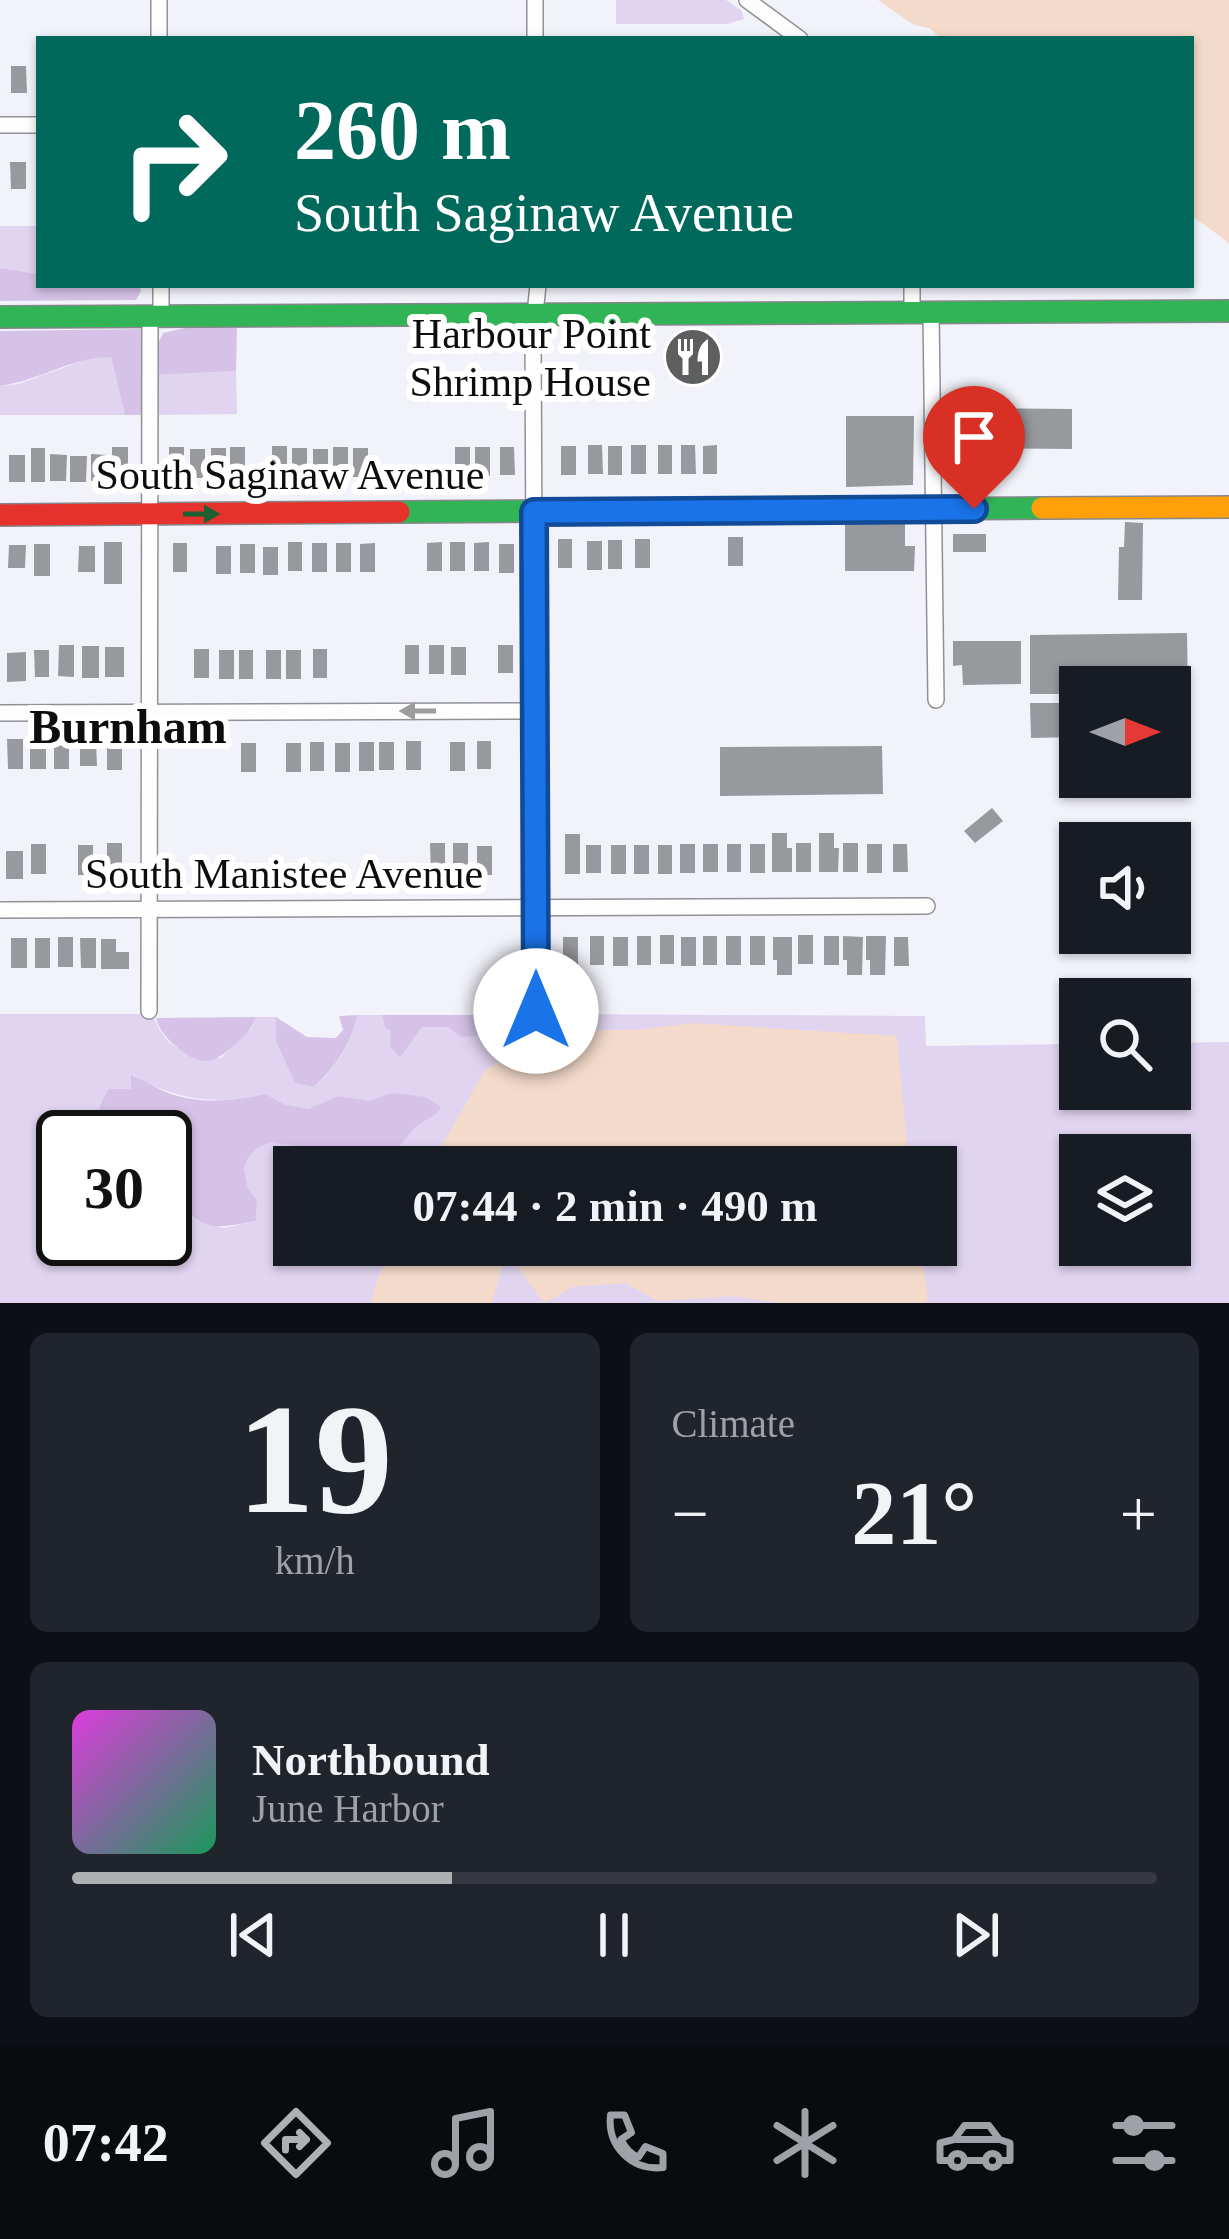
<!DOCTYPE html>
<meta charset="utf-8">
<style>
:root{--surface:#171b24;--page:#20242c;--text:#f1f3f6;--muted:#9ea1a6;--line:#363941;--accent:#aeb0b2}
body{margin:0;font-family:"Times New Roman",serif;background:var(--page);color:var(--text);height:100vh;display:flex;flex-direction:column;font-size:45px;white-space:nowrap}
*{box-sizing:border-box;margin:0}
p{font-size:39px;color:var(--muted)}
.icon{flex:none;width:66px;height:66px;fill:none;stroke:currentColor;stroke-width:2;stroke-linecap:round;stroke-linejoin:round}
.map{position:relative;height:1303px;overflow:hidden}
.sheet{display:flex;flex-direction:column;gap:30px;padding:30px;background:#0d0f14;flex:1}
.sheet>*{flex:none}
.banner{position:absolute;left:36px;top:36px;width:1158px;height:252px;border-radius:0px;box-shadow:0 3px 9px #0004;background:#00695c;color:#fff;overflow:hidden}
.needle{width:78px;rotate:90deg}
.fabs{position:absolute;left:1059px;top:666px;display:grid;gap:24px}
.fabs a{display:grid;place-items:center;width:132px;height:132px;border-radius:0px;background:var(--surface);box-shadow:0 3px 9px #0004;font-size:60px}
.speed{position:absolute;left:36px;top:1110px;display:flex;gap:24px;font-size:60px;font-weight:700;text-align:center}
.speed>*{display:grid;place-content:center;width:156px;height:156px;border-radius:50%;background:var(--surface);box-shadow:0 3px 9px #0004;line-height:1}
.speed .limit{border:6px solid #111;border-radius:18px;background:#fff;color:#111}
.pin{position:absolute;display:grid;place-items:center;width:102px;height:102px;color:#fff;margin:-123px -51px;border-radius:50% 50% 50% 0;rotate:-45deg;box-shadow:0 0 12px #0007}
.pin .icon{rotate:45deg}
.me{position:absolute;width:132px;margin:-66px;rotate:0deg;stroke-linejoin:round;filter:drop-shadow(0 0 9px #0008)}
.turn{display:flex;align-items:center;gap:42px;height:252px;padding:0 60px;font-size:54px}
.turn .icon{width:156px;height:156px;stroke-width:2.5}
.turn b{display:block;font-size:84px;line-height:102px}
.big{font-size:90px;font-weight:800;line-height:1.1}
.sheet .widget{flex:1;display:flex;flex-direction:column;justify-content:center;gap:18px;min-width:0;padding:0 42px;border-radius:18px;background:var(--page)}
.sheet .dial{align-items:center;gap:0}
.dial b{font-size:156px;line-height:1}
.song{display:flex;align-items:center;gap:36px}
.cover{width:144px;height:144px;border-radius:18px;background:linear-gradient(135deg,hsl(300 70% 55%),hsl(150 70% 35%))}
.played{height:12px;border-radius:6px;background:linear-gradient(90deg,var(--accent) 35%,var(--line) 35%)}
.keys{display:flex;justify-content:space-around;direction:ltr}
.heat{display:flex;justify-content:space-between;align-items:center;font-size:66px;direction:ltr}
.sheet .tiles{flex:1;display:grid;gap:30px;grid-template-columns:1fr 1fr}
.widget:last-child{grid-column:span 2}
.trip{position:absolute;left:273px;top:1146px;width:684px;height:120px;border-radius:0px;background:var(--surface);box-shadow:0 3px 9px #0004;font-weight:800;line-height:120px;text-align:center}
.menu{display:flex;height:192px;justify-content:space-around;align-items:center;background:#090b0e;color:var(--muted)}
.menu .icon{width:84px;height:84px}
.menu .on{color:var(--accent)}
.menu b{font-size:54px;color:var(--text)}
.map>svg:first-child{display:block}
.green{fill:#e0d4f0;fill-rule:evenodd}
.forest{fill:#d6c2e7}
.water{fill:#f3daca}
.building{fill:#98999d}
.lines{fill:none;stroke-linecap:round;stroke-linejoin:round}
.street-casing{stroke:#909194;stroke-width:18}
.fast-casing{stroke:#87878a;stroke-width:24}
.slow-casing{stroke:#87878a;stroke-width:24}
.jam-casing{stroke:#87878a;stroke-width:24}
.street{stroke:#fdfdfe;stroke-width:15}
.fast{stroke:#30b455;stroke-width:21}
.slow{stroke:#ff9f0a;stroke-width:21}
.jam{stroke:#e5322d;stroke-width:21}
.oneway{fill:#1e6031}
.oneway2{fill:#9d9d9e}
.route-casing{stroke:#114b97;stroke-width:30}
.route{stroke:#1a73e8;stroke-width:21}
.labels{text-anchor:middle;stroke-width:12;stroke-linejoin:round;paint-order:stroke}
.poi-label{font-size:42px;fill:#0d0d0d;stroke:#fff;text-anchor:end}
.street-label{font-size:42px;fill:#0d0d0d;stroke:#fff}
.quarter-label{font-size:48px;font-weight:bold;fill:#0d0d0d;stroke:#fff}
</style>
<div class="map">
<svg width="1229" height="1303" viewBox="0 0 1229 1303">
<rect width="100%" height="100%" fill="#f2f3fa"/>
<g class="green">
<path d="M616 0H726L741 10 744 19 727 24H616Z"/>
<path d="M0 226H39V274L0 268Z"/>
<path d="M93 357H111L125 415H0V386L18 384Z"/>
<path d="M236 371 237 414 156 415 157 375Z"/>
<path d="M0 1014H150C155 1019 157 1025 160 1030 174 1054 196 1056 221 1058L252 1028 256 1017H276V1042L295 1083 314 1087C337 1067 350 1045 358 1015H382L385 1027 391 1030 400 1056 422 1027 439 1025 483 1035 536 1015 557 1014 925 1016 926 1046 1080 1044V1089H1170V1043L1229 1042V1303H0ZM133 1075C174 1100 219 1106 266 1094L284 1104 308 1109 338 1096 369 1102 393 1094 301 1145 271 1142 257 1149 248 1158 244 1168 248 1188 257 1200 256 1221 224 1228 193 1218 166 1199 165 1239H63V1137H101L109 1089H131ZM1080 1155H1170V1245H1080ZM294 1167H936V1245H294Z"/>
</g>
<g class="forest">
<path d="M0 268 39 274V285H140L141 291 136 300 0 301Z"/>
<path d="M185 328H237L236 371 157 375V346L163 333Z"/>
<path d="M142 329V415H125L111 357C72 357 38 381 0 386V331Z"/>
<path d="M358 1015C349 1047 337 1065 314 1087L295 1083 276 1042V1017L307 1037 336 1038 343 1030 339 1016Z"/>
<path d="M382 1015H536L483 1035 461 1037 448 1027H422L400 1057 390 1046 391 1031 385 1027Z"/>
<path d="M256 1017C252 1028 248 1033 239 1041 213 1066 200 1068 172 1043 163 1034 159 1029 156 1018Z"/>
<path d="M131 1075C142 1079 154 1087 166 1092 198 1105 234 1101 266 1094L284 1104 308 1109 338 1096 369 1101 392 1093 425 1097 441 1107C434 1119 427 1118 417 1126 407 1135 400 1148 389 1157L362 1156 271 1142 257 1149 248 1158 244 1168 248 1188 257 1200 256 1221C200 1232 211 1226 165 1199V1137H101C96 1120 98 1104 109 1089H131Z"/>
</g>
<g class="water">
<path d="M878 0H1229V243L1191 215V39H942L929 28 914 25Z"/>
<path d="M693 1023 897 1036 909 1167H424L441 1147 485 1070 535 1046 567 1038 581 1030H635Z"/>
<path d="M406 1245H920L928 1298 925 1303H779L734 1296 658 1301 625 1283 573 1287 544 1303 516 1265 504 1261 492 1303H371C374 1291 377 1275 385 1265 393 1257 400 1256 406 1245Z"/>
</g>
<g class="building">
<path d="M11 66H26L27 93H11Z"/>
<path d="M10 162H26V189H11Z"/>
<path d="M683 340H703V374H682Z"/>
<path d="M959 408 1072 409V449L958 448Z"/>
<path d="M846 416H914L913 485 846 487Z"/>
<path d="M588 445H602L603 474H588Z"/>
<rect x="631" y="445" width="15" height="29"/>
<rect x="658" y="445" width="14" height="29"/>
<path d="M681 445H695L696 474H681Z"/>
<path d="M717 445V474H703V446Z"/>
<rect x="272" y="446" width="15" height="29"/>
<rect x="561" y="446" width="15" height="29"/>
<rect x="608" y="446" width="14" height="29"/>
<rect x="112" y="447" width="16" height="32"/>
<rect x="169" y="447" width="15" height="29"/>
<rect x="230" y="447" width="15" height="29"/>
<rect x="333" y="447" width="15" height="28"/>
<rect x="455" y="447" width="15" height="29"/>
<rect x="475" y="447" width="15" height="29"/>
<path d="M500 447H514L515 475H500Z"/>
<rect x="31" y="448" width="14" height="34"/>
<rect x="211" y="448" width="15" height="28"/>
<rect x="292" y="448" width="15" height="29"/>
<rect x="353" y="448" width="15" height="29"/>
<rect x="190" y="449" width="15" height="29"/>
<rect x="313" y="449" width="15" height="29"/>
<path d="M50 454 67 455 66 481H50Z"/>
<path d="M91 454 107 455V481H91Z"/>
<rect x="9" y="455" width="16" height="27"/>
<path d="M70 456H87L86 482H70Z"/>
<path d="M1125 522 1143 523 1142 600H1118L1119 547H1124Z"/>
<path d="M845 523H905V546H915L914 571H845Z"/>
<rect x="953" y="534" width="33" height="18"/>
<rect x="728" y="537" width="15" height="29"/>
<rect x="558" y="539" width="14" height="29"/>
<rect x="635" y="539" width="15" height="29"/>
<rect x="608" y="540" width="14" height="29"/>
<rect x="587" y="541" width="15" height="29"/>
<rect x="104" y="542" width="18" height="42"/>
<rect x="288" y="542" width="14" height="29"/>
<path d="M442 542V571H427V543Z"/>
<rect x="450" y="542" width="15" height="29"/>
<path d="M489 542V571H474V543Z"/>
<rect x="173" y="543" width="14" height="29"/>
<rect x="312" y="543" width="15" height="29"/>
<rect x="336" y="543" width="15" height="29"/>
<path d="M375 543V572H360V544Z"/>
<rect x="34" y="544" width="16" height="32"/>
<rect x="240" y="544" width="15" height="29"/>
<rect x="499" y="544" width="15" height="29"/>
<path d="M9 545H26L25 568H8Z"/>
<path d="M79 546H95V572H78Z"/>
<rect x="216" y="546" width="15" height="28"/>
<rect x="263" y="547" width="15" height="28"/>
<path d="M1187 633 1188 693H1170V687H1080V694H1030V635Z"/>
<path d="M953 641H1021V684L963 685 962 665 953 666Z"/>
<path d="M59 645H74V677L58 676Z"/>
<rect x="405" y="645" width="14" height="29"/>
<rect x="429" y="645" width="15" height="29"/>
<rect x="498" y="645" width="15" height="28"/>
<rect x="82" y="646" width="17" height="32"/>
<rect x="105" y="647" width="19" height="30"/>
<rect x="451" y="647" width="15" height="28"/>
<rect x="194" y="649" width="15" height="29"/>
<rect x="313" y="649" width="14" height="29"/>
<path d="M34 650H49V677H35Z"/>
<rect x="219" y="650" width="15" height="29"/>
<rect x="239" y="650" width="14" height="29"/>
<rect x="266" y="650" width="15" height="29"/>
<rect x="286" y="650" width="15" height="29"/>
<path d="M26 652V681L7 682V653Z"/>
<path d="M1030 703H1080V737L1031 738Z"/>
<path d="M7 739H23V769H8Z"/>
<rect x="30" y="739" width="16" height="30"/>
<rect x="54" y="739" width="15" height="30"/>
<rect x="107" y="740" width="15" height="30"/>
<path d="M80 741H96L97 766H80Z"/>
<rect x="406" y="741" width="15" height="29"/>
<rect x="477" y="741" width="14" height="28"/>
<rect x="310" y="742" width="14" height="29"/>
<rect x="359" y="742" width="15" height="29"/>
<rect x="379" y="742" width="15" height="28"/>
<rect x="450" y="742" width="15" height="29"/>
<rect x="241" y="743" width="15" height="29"/>
<rect x="286" y="743" width="15" height="29"/>
<rect x="335" y="743" width="15" height="29"/>
<path d="M882 746 883 794 720 796V747Z"/>
<path d="M992 808 1003 821 975 843 964 831Z"/>
<path d="M772 833H787V848H792V872H772Z"/>
<path d="M819 833H834V848H839L838 872H819Z"/>
<rect x="565" y="834" width="15" height="40"/>
<rect x="107" y="843" width="15" height="30"/>
<path d="M430 843H445V872H431Z"/>
<rect x="453" y="843" width="15" height="29"/>
<rect x="796" y="843" width="15" height="29"/>
<rect x="843" y="843" width="15" height="29"/>
<rect x="31" y="844" width="15" height="30"/>
<rect x="680" y="844" width="15" height="29"/>
<rect x="703" y="844" width="15" height="28"/>
<rect x="727" y="844" width="14" height="28"/>
<rect x="750" y="844" width="15" height="29"/>
<rect x="867" y="844" width="15" height="29"/>
<path d="M893 844H907L908 872H893Z"/>
<rect x="78" y="845" width="15" height="30"/>
<rect x="586" y="845" width="15" height="28"/>
<rect x="611" y="845" width="15" height="29"/>
<rect x="634" y="845" width="15" height="29"/>
<rect x="658" y="845" width="14" height="29"/>
<rect x="477" y="846" width="15" height="29"/>
<rect x="6" y="851" width="17" height="28"/>
<rect x="660" y="935" width="14" height="29"/>
<rect x="798" y="935" width="15" height="29"/>
<rect x="590" y="936" width="14" height="29"/>
<rect x="637" y="936" width="14" height="29"/>
<rect x="703" y="936" width="14" height="29"/>
<rect x="726" y="936" width="15" height="29"/>
<rect x="750" y="936" width="15" height="29"/>
<rect x="824" y="936" width="15" height="29"/>
<path d="M843 936 863 937 862 975H847V960H843Z"/>
<path d="M866 936H886L885 975H870V960H866Z"/>
<rect x="58" y="937" width="15" height="30"/>
<rect x="563" y="937" width="15" height="28"/>
<rect x="613" y="937" width="15" height="29"/>
<rect x="681" y="937" width="15" height="29"/>
<path d="M773 937H792V975H777V960H773Z"/>
<path d="M894 937H908L909 966H894Z"/>
<rect x="11" y="938" width="16" height="30"/>
<rect x="35" y="938" width="15" height="30"/>
<path d="M80 938H96V968H81Z"/>
<path d="M101 939H116V952H129V969H101Z"/>
</g>
<g class="lines">
<g class="street-casing">
<g id="street">
<path d="M159 0V39"/>
<path d="M535 0V39"/>
<path d="M747 0 800 39"/>
<path d="M0 125H39"/>
<path d="M161 285V316"/>
<path d="M912 285V312"/>
<path d="M931 312 936 700"/>
<path d="M0 713 535 711"/>
<path d="M0 910 927 906"/>
<path d="M149 1011 150 316"/>
<path d="M536 1011 533 334 538 285"/>
</g>
</g>
<g class="fast-casing">
<g id="fast">
<path d="M0 317 1229 311"/>
<path d="M399 512 1042 508"/>
</g>
</g>
<g class="slow-casing">
<path id="slow" d="M1042 508 1229 507"/>
</g>
<g class="jam-casing">
<path id="jam" d="M0 515 399 512"/>
</g>
<use href="#street" class="street"/>
<use href="#fast" class="fast"/>
<use href="#slow" class="slow"/>
<use href="#jam" class="jam"/>
</g>
<defs><path id="oneway-solid" d="M-6-.8H1V-3.2L6.5 0L1 3.2V.8H-6Z" transform="scale(3)"/></defs>
<use class="oneway" href="#oneway-solid" transform="translate(201 514)"/>
<use class="oneway2" href="#oneway-solid" transform="translate(418 711) rotate(180)"/>
<g class="lines">
<g class="route-casing">
<path id="route" d="M536 1011 534 512 974 509"/>
</g>
<use href="#route" class="route"/>
</g>
<defs>
<g id="restaurant-disc" transform="scale(3)"><circle r="9.5" fill="#5d5e60" stroke="#fff"/><path d="M-5-6h1v4h1v-4h1v4h1v-4h1v5L-1.5 .5V6h-2V.5L-5-1ZM5-6V6H3V1.5H1.5Q1.5-4 5-6Z" fill="#fff"/></g>
</defs>
<g fill-rule="evenodd">
<use href="#restaurant-disc" x="693" y="357"/>
</g>
<g class="labels">
<g class="poi-label">
<text x="651" y="348">Harbour Point<tspan x="651" dy="48">Shrimp House</tspan></text>
</g>
<g class="street-label">
<text x="290" y="489">South Saginaw Avenue</text>
<text x="284" y="888">South Manistee Avenue</text>
</g>
<g class="quarter-label">
<text x="128" y="743">Burnham</text>
</g>
</g>
</svg>
<div class="fabs">
<a><svg class="needle" viewBox="-14 -14 28 28"><path d="M0-13l5 13h-10z" fill="#e53935"/><path d="M0 13l5-13h-10z" fill="#9ea1a6"/></svg></a>
<a><svg class="icon" aria-label="sound" viewBox="0 0 24 24"><path d="M4 9h4l5-4v14l-5-4H4zM17 9q2 3 0 6"/></svg></a>
<a><svg class="icon" aria-label="search" viewBox="0 0 24 24"><circle cx="10" cy="10" r="6"/><path d="M15 15l6 6"/></svg></a>
<a><svg class="icon" aria-label="layers" viewBox="0 0 24 24"><path d="M12 4l9 5-9 5-9-5zM3 14l9 5 9-5"/></svg></a>
</div>
<div class="speed"><div class="limit">30</div></div>
<div class="pin" style="left:974px;top:509px;background:#d93025"><svg class="icon" aria-label="arrive" viewBox="0 0 24 24"><path d="M6 21V4h12l-3 4 3 4H6"/></svg></div>
<svg class="me" style="left:536px;top:1011px" viewBox="-20 -20 40 40"><circle r="19" fill="#fff"/><path d="M0-13L10 11 0 6-10 11z" fill="#1a73e8"/></svg>
<div class="trip">07:44 · 2 min · 490 m</div>
<div class="banner">
<div class="turn"><svg class="icon" aria-label="right" viewBox="0 0 24 24"><path d="M7 20v-9h11M14 6l5 5-5 5"/></svg><div><b>260 m</b>South Saginaw Avenue</div></div>
</div>
</div>
<section class="sheet">
<div class="tiles">
<div class="widget dial"><b>19</b><p>km/h</p></div>
<div class="widget"><p>Climate</p>
<div class="heat"><a>−</a><b class="big">21°</b><a>+</a></div>
</div>
<div class="widget">
<div class="song"><i class="cover"></i><div><b>Northbound</b><p>June Harbor</p></div></div>
<div class="played"></div>
<div class="keys"><svg class="icon" aria-label="previous" viewBox="0 0 24 24"><path d="M18 5L8 12l10 7zM5 5v14"/></svg><svg class="icon" aria-label="pause" viewBox="0 0 24 24"><path d="M8 5v14M16 5v14"/></svg><svg class="icon" aria-label="next" viewBox="0 0 24 24"><path d="M6 5l10 7-10 7zM19 5v14"/></svg></div>
</div>
</div>
</section>
<nav class="menu">
<b>07:42</b>
<svg class="icon on" aria-label="directions" viewBox="0 0 24 24"><path d="M12 3l9 9-9 9-9-9zM9 14v-3h6M13 9l2 2-2 2"/></svg>
<svg class="icon" aria-label="music" viewBox="0 0 24 24"><path d="M9 18V5l10-2v13"/><circle cx="6" cy="18" r="3"/><circle cx="16" cy="16" r="3"/></svg>
<svg class="icon" aria-label="phone" viewBox="0 0 24 24"><path d="M5 4h4l2 5-3 2q2 4 5 5l2-3 5 2v4C11 20 4 13 5 4z"/></svg>
<svg class="icon" aria-label="climate" viewBox="0 0 24 24"><path d="M12 3v18M4 7l16 10M4 17L20 7"/></svg>
<svg class="icon" aria-label="car" viewBox="0 0 24 24"><path d="M5 17H2v-5l4-1 3-4h7l3 4 3 1v5h-3M9 17h6M6 11h13"/><circle cx="7" cy="17" r="2"/><circle cx="17" cy="17" r="2"/></svg>
<svg class="icon" aria-label="filters" viewBox="0 0 24 24"><path d="M4 7h16M4 17h16"/><circle cx="9" cy="7" r="2"/><circle cx="15" cy="17" r="2"/></svg>
</nav>
